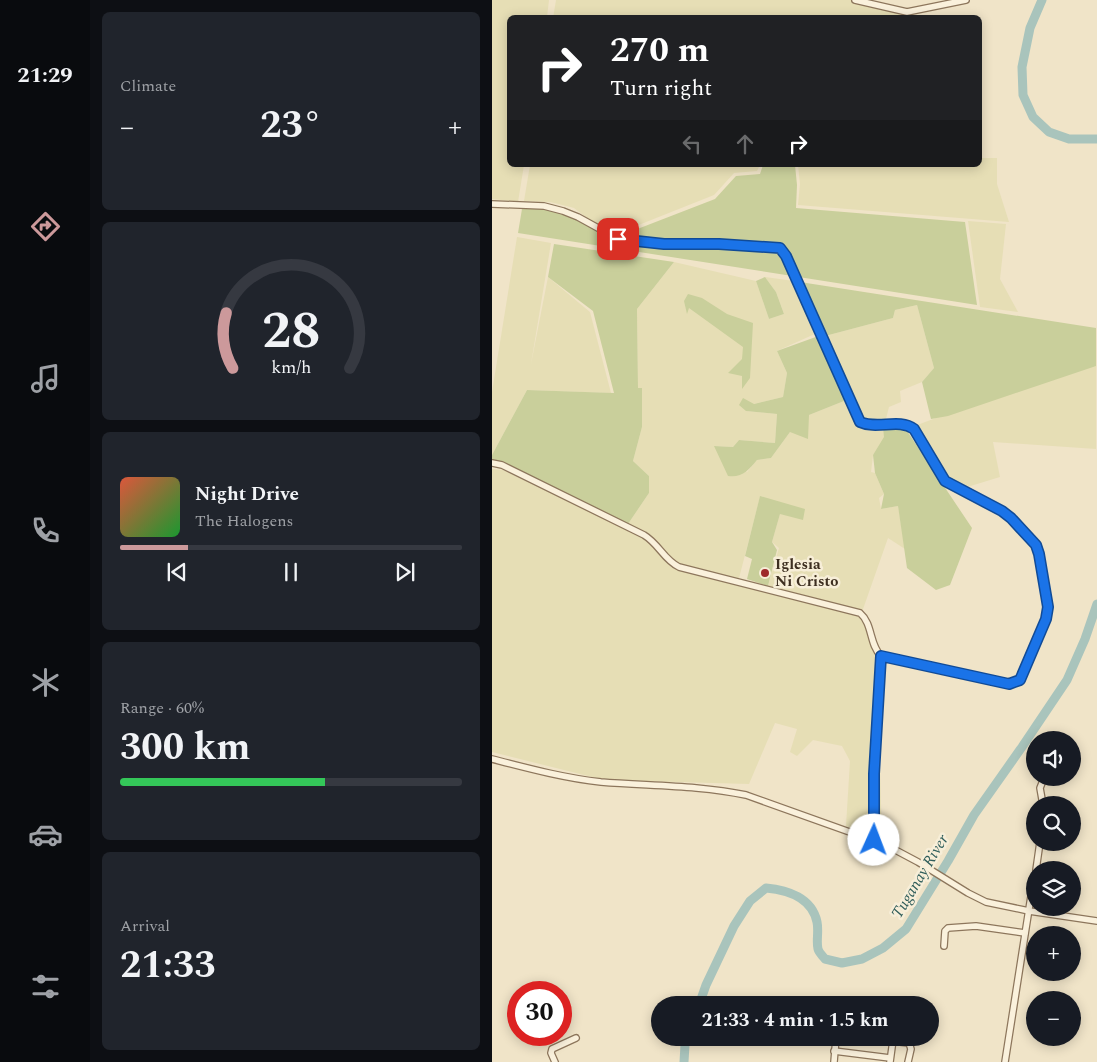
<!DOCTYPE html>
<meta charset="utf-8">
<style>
:root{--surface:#171b24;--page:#20242c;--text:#f1f3f6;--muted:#9ea1a6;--line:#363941;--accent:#cc999b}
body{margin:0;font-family:Spectral,serif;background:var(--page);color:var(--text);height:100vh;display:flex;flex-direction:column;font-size:19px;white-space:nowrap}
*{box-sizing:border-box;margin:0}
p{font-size:16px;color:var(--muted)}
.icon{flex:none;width:28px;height:28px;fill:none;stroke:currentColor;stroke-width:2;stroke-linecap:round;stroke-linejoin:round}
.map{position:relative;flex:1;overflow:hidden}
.details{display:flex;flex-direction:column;gap:12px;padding:12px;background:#0d0f14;width:402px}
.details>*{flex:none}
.top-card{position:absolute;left:15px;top:15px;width:475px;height:152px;border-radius:8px;box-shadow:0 2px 12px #0003;background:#202124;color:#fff;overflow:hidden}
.buttons{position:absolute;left:534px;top:731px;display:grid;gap:10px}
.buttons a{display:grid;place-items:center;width:55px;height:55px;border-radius:50%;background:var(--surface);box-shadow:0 2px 12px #0003;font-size:25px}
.speed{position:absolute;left:15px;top:981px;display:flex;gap:10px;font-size:25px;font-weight:700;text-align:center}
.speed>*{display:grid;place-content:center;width:65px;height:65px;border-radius:50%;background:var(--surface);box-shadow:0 2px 12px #0003;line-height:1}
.speed .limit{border:8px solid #d22;background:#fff;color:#111}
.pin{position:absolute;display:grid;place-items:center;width:42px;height:42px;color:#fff;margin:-21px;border-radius:10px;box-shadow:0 2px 8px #0006}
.me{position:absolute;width:55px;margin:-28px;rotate:2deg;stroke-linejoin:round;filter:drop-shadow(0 0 4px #0008)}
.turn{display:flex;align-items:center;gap:18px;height:105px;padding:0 20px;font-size:22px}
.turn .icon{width:65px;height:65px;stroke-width:2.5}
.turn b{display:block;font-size:35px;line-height:42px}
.lanes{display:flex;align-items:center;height:48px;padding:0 20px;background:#0003;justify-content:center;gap:25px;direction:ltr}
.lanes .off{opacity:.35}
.big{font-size:38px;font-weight:700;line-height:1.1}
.details .tile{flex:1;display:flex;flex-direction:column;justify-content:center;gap:8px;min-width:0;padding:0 18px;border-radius:8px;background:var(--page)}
.details .dial{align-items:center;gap:0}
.dial svg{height:130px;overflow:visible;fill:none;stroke:var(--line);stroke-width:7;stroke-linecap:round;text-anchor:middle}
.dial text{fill:var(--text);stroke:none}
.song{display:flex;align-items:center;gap:15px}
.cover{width:60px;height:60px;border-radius:8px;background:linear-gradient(135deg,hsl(10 70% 55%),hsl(130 70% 35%))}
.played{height:5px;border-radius:2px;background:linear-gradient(90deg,var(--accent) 20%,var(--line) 20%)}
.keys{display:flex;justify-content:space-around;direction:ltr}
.heat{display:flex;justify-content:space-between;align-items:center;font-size:28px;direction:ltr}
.charge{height:8px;border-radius:4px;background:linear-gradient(90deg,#34c759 60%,var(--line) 0)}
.trip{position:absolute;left:159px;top:996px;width:288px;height:50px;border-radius:25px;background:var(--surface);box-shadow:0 2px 12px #0003;font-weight:700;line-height:50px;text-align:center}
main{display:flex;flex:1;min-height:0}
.tab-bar{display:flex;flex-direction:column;width:90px;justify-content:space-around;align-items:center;background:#090b0e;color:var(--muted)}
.tab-bar .icon{width:35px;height:35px}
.tab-bar .selected{color:var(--accent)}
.tab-bar b{font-size:22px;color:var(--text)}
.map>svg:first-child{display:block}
.farmland{fill:#e6deb5}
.green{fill:#c9cf9b}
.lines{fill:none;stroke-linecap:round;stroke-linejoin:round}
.river{stroke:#a9c4bc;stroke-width:9}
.minor-casing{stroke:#8d765c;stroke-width:8}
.minor{stroke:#faf1dc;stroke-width:5.5}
.route-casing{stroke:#114b97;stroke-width:12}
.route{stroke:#1a73e8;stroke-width:9}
.poi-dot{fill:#9e2a2b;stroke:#f7eed8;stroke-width:2}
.labels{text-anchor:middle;stroke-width:5;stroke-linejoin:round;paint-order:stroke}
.poi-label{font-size:15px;font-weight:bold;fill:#3d2e20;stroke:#f7eed8;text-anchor:start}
.water-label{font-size:16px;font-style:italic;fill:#2f5d5a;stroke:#f7eed8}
</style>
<main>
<nav class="tab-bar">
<b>21:29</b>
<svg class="icon selected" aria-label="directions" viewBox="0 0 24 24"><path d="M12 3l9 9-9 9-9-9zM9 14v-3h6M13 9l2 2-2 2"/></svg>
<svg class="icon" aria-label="music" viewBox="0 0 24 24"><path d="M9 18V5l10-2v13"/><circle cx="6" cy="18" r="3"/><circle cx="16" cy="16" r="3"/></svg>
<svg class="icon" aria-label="phone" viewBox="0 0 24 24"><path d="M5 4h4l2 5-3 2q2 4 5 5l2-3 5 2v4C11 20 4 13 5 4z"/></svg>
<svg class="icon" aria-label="climate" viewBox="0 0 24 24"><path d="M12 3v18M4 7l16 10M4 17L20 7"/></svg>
<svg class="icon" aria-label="car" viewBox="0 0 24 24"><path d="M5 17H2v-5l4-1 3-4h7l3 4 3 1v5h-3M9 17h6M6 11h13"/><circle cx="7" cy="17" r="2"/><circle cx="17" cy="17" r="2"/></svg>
<svg class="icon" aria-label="filters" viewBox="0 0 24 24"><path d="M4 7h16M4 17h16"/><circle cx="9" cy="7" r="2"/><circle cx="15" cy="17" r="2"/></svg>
</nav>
<section class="details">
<div class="tile"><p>Climate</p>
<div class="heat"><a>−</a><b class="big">23°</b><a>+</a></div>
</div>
<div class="tile dial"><svg viewBox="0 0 100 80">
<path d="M14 69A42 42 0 1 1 86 69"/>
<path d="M14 69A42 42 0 0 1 10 35" stroke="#cc999b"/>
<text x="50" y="56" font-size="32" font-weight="700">28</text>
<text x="50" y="72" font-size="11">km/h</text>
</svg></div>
<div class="tile">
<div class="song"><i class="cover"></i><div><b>Night Drive</b><p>The Halogens</p></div></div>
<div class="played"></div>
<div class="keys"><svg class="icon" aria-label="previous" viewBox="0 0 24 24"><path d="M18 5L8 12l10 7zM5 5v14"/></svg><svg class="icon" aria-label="pause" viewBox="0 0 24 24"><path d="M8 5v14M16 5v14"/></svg><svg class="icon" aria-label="next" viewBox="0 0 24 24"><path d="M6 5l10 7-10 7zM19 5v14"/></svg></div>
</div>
<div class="tile"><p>Range · 60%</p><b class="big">300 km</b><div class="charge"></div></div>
<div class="tile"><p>Arrival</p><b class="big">21:33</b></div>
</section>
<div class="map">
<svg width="605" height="1062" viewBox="0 0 605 1062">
<rect width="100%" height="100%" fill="#f0e4c8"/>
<g class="farmland">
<path d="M0 0H57L55 17 18 18V165H32L26 202 0 199Z"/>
<path d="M64 0H362L413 15 415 17 61 18Z"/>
<path d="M488 158H505V184L517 222 306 205 308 184 306 165H488Z"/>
<path d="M38 165H268L265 171 242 173 222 195 119 236 82 208 58 202 32 201Z"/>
<path d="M476 221 514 224 508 279 526 312 488 307Z"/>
<path d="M25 237 59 243 39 364 56 277 98 312 119 393 35 390 0 455V392Z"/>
<path d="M182 262 264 281 277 319 292 314 284 292 273 277 302 281 325 333 285 351 295 373 291 397 262 404 254 411 285 414 283 443 247 440 241 447 223 446 255 472 265 460 279 458 298 432 317 415 357 399 369 425 391 428 393 440 381 455 379 472 383 473 392 494 387 498 389 509 406 506 413 549 396 538 370 612 276 586 287 548 280 542 288 514 268 497 246 582 184 565 169 546 136 524 157 493V476L141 461 150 427 149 388H146L145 309Z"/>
<path d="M425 305 442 368 430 382 408 391 409 402 397 407 393 423H370L333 336 401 318 403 310Z"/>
<path d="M604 357V449L501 442 508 477 472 488 455 482 420 427Z"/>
<path d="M0 469 11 470 157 540 180 568 369 615 385 658 390 839 354 826 358 761 350 746 321 740 305 756 298 752 305 729 283 723 257 784 112 780 0 752Z"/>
</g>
<g class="green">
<path d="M271 165H303L305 185 304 208 473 222 485 305 26 233 31 203 59 204 79 211 117 240 223 199 244 176 268 174Z"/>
<path d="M62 244 182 262 145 309 146 388H150V427L141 461 157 476V493L136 524 0 461V455L35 390 122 393 101 311 56 277Z"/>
<path d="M273 277 284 292 292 314 277 319 264 281Z"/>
<path d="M308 282 604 328V366L456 416 439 419 430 382 442 368 425 305 403 310 401 318 333 336 357 399 317 415 316 439 298 432 279 458 265 460C257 470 250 478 236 476L222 446 241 447 247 440 283 443 285 414 254 411 247 405 251 398 262 404 291 397 295 373 285 351 332 334Z"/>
<path d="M196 294 210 298 235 314 261 323 258 378 250 389V376L236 373 250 359 251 347 197 308 195 314 192 301Z"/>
<path d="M411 425 480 528 458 585 444 590 415 568 406 506 389 509 392 494 383 473 381 455 392 437 391 428Z"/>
<path d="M268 496 313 509 311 520 288 514 280 542 285 550 276 586 255 579 260 559 253 556Z"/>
</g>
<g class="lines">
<g class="river">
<path d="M550 0 538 28 530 67 531 95 541 117 557 132 577 139H605"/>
<path d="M207 1005 214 985 242 926 258 901 274 888C296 890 320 898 325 922 327 931 324 941 326 949 327 953 331 956 333 959L350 963 370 959 391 948 414 929 456 861 482 815 530 747 575 680 593 639 605 604"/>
<path d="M192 1062 193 1045 196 1038"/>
</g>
<g class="minor-casing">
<g id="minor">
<path d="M363 0 415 12 474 0"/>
<path d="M0 204 52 206 71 211 86 217 126 239 172 244 274 247C283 247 290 247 294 255L368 422C385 430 407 418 422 429L453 481 510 511 519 517 544 545 547 554 556 600 557 607 554 619 534 666 531 675 528 680 517 684 389 656C377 644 381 624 368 613L187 567C172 560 167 544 152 535L10 465 0 463"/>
<path d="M0 759C35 768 72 778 109 782 158 786 206 785 254 795L394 845 426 862 476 893 494 902 537 911 605 921"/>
<path d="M551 805 548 788 552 778"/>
<path d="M382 840V774L389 656"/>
<path d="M544 870 548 842"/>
<path d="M452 946 453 931 456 928 484 926 533 933"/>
<path d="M371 1038 417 1043 419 1049 416 1062"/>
<path d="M342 1051 398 1058"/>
<path d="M63 1062 59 1053 60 1049 84 1038"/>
<path d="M342 1062 344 1038"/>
<path d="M398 1062 401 1040"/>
<path d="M513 1062 542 877"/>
</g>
</g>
<use href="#minor" class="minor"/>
</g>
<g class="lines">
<g class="route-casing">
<path id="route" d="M126 239 172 244H227L288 248 294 256 368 422C385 430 407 418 422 429L453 481 510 511 519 518 544 545 547 554 556 607 554 619 528 680 517 684 389 656 382 774V840"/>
</g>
<use href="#route" class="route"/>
</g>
<circle class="poi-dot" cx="273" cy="573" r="5"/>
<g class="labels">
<g class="poi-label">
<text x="283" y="569">Iglesia<tspan x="283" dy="17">Ni Cristo</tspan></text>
</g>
<g class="water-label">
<text transform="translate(427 876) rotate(-59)" y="6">Tuganay River</text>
</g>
</g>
</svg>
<div class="buttons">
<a><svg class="icon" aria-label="sound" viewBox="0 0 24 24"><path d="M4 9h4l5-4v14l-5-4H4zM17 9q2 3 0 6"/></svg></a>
<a><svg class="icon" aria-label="search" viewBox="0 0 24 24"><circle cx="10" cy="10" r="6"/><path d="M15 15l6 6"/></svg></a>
<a><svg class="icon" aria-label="layers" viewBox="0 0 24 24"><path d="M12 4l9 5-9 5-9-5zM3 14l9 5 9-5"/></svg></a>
<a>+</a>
<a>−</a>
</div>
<div class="speed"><div class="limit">30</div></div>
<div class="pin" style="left:126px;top:239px;background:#d93025"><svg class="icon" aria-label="arrive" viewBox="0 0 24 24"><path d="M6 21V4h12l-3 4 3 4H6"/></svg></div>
<svg class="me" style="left:382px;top:840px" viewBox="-20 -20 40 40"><circle r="19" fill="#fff"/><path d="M0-13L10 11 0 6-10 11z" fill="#1a73e8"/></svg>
<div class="trip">21:33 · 4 min · 1.5 km</div>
<div class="top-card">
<div class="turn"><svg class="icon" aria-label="right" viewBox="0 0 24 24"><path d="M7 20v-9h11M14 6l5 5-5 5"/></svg><div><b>270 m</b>Turn right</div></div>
<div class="lanes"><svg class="icon off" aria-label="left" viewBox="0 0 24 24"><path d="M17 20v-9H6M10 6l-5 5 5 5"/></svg><svg class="icon off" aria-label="ahead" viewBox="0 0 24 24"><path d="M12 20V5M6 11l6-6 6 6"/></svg><svg class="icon" aria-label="right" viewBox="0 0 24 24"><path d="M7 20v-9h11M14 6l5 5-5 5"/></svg></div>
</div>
</div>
</main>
